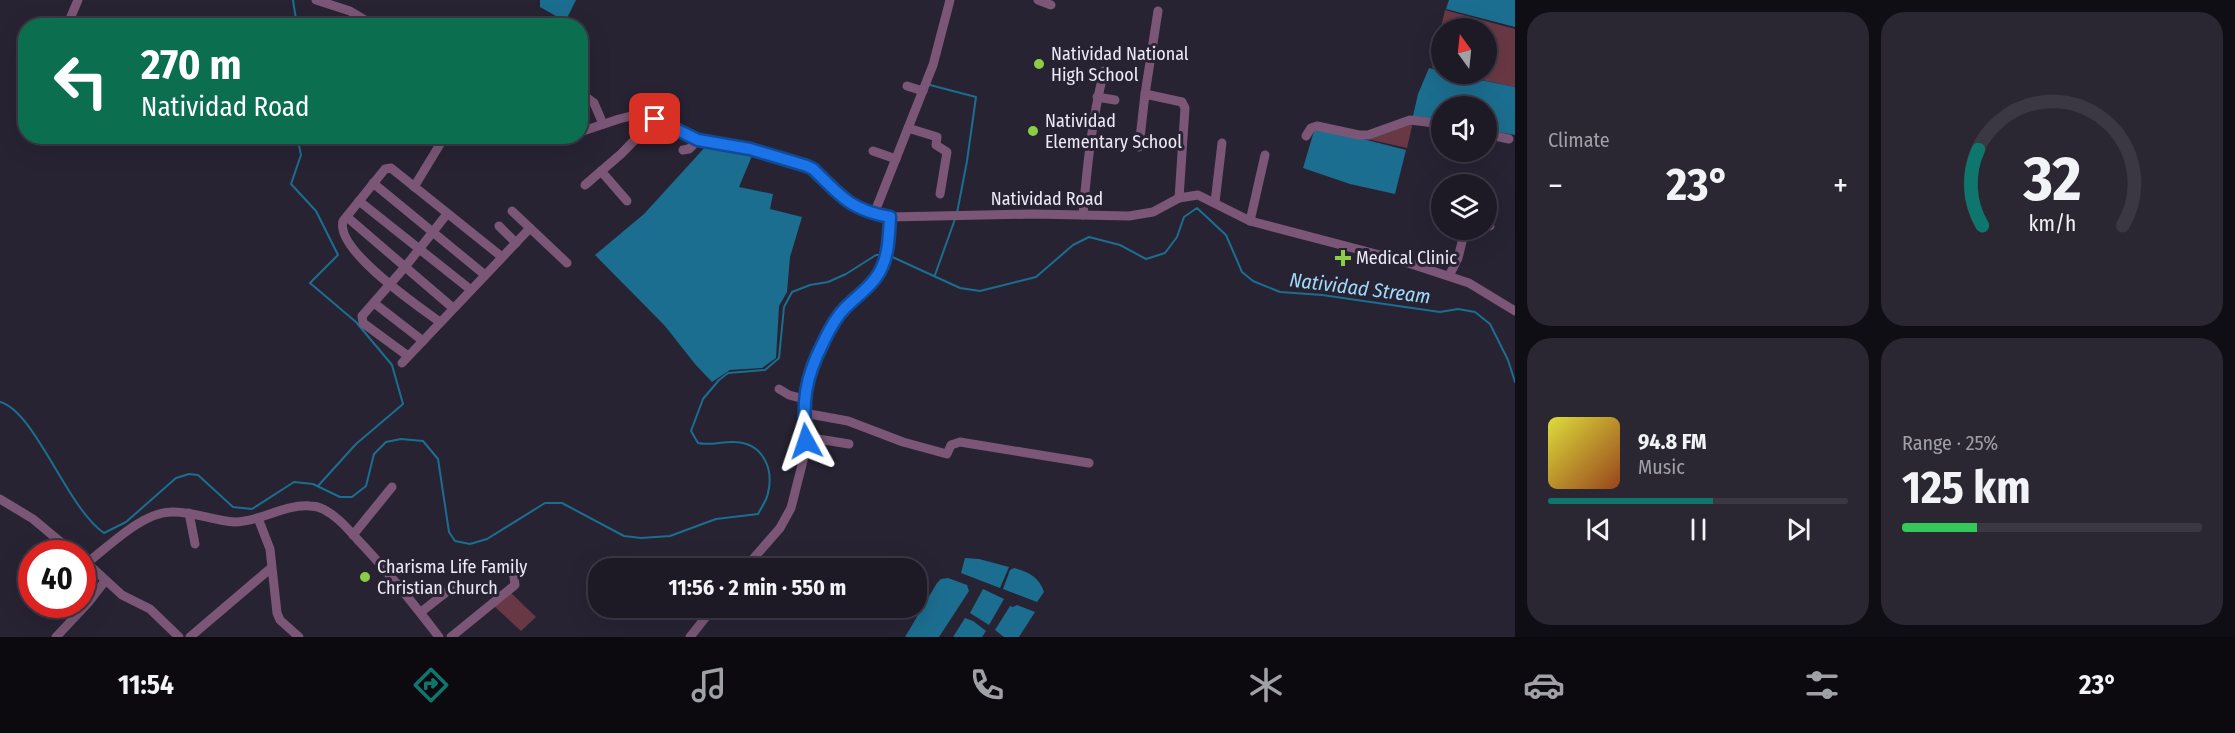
<!DOCTYPE html>
<meta charset="utf-8">
<style>
:root{--surface:#1d1a26;--page:#2a2732;--text:#f1f3f6;--muted:#a0a1a7;--line:#3b3843;--accent:#0f766e}
body{margin:0;font-family:"Fira Sans Condensed",sans-serif;background:var(--page);color:var(--text);height:100vh;display:flex;flex-direction:column;font-size:22px;white-space:nowrap}
*{box-sizing:border-box;margin:0}
p{font-size:20px;color:var(--muted)}
.icon{flex:none;width:33px;height:33px;fill:none;stroke:currentColor;stroke-width:2;stroke-linecap:round;stroke-linejoin:round}
.map{position:relative;flex:1;overflow:hidden}
.side{display:flex;flex-direction:column;gap:12px;padding:12px;background:#100e15;width:720px}
.side>*{flex:none}
.guide{position:absolute;left:18px;top:18px;width:570px;height:126px;border-radius:24px;box-shadow:0 6px 24px #0002,0 0 0 2px var(--line);background:#0b6e4f;color:#fff;overflow:hidden}
.needle{width:39px;rotate:345deg}
.controls{position:absolute;left:1431px;top:18px;display:grid;gap:12px}
.controls a{display:grid;place-items:center;width:66px;height:66px;border-radius:50%;background:var(--surface);box-shadow:0 6px 24px #0002,0 0 0 2px var(--line);font-size:30px}
.speed{position:absolute;left:18px;top:540px;display:flex;gap:12px;font-size:30px;font-weight:700;text-align:center}
.speed>*{display:grid;place-content:center;width:78px;height:78px;border-radius:50%;background:var(--surface);box-shadow:0 6px 24px #0002,0 0 0 2px var(--line);line-height:1}
.speed .limit{border:9px solid #d22;background:#fff;color:#111}
.pin{position:absolute;display:grid;place-items:center;width:51px;height:51px;color:#fff;margin:-26px;border-radius:12px;box-shadow:0 3px 9px #0006}
.me{position:absolute;width:66px;margin:-33px;rotate:355deg;stroke-linejoin:round;filter:drop-shadow(0 0 4px #0008)}
.turn{display:flex;align-items:center;gap:21px;height:126px;padding:0 24px;font-size:27px}
.turn .icon{width:78px;height:78px;stroke-width:2.5}
.turn b{display:block;font-size:42px;line-height:51px}
.big{font-size:45px;font-weight:700;line-height:1.1}
.side .widget{flex:1;display:flex;flex-direction:column;justify-content:center;gap:9px;min-width:0;padding:0 21px;border-radius:24px;background:var(--page)}
.side .dial{align-items:center;gap:0}
.dial svg{height:156px;overflow:visible;fill:none;stroke:var(--line);stroke-width:7;stroke-linecap:round;text-anchor:middle}
.dial text{fill:var(--text);stroke:none}
.song{display:flex;align-items:center;gap:18px}
.cover{width:72px;height:72px;border-radius:9px;background:linear-gradient(135deg,hsl(60 70% 55%),hsl(20 70% 35%))}
.played{height:6px;border-radius:3px;background:linear-gradient(90deg,var(--accent) 55%,var(--line) 55%)}
.keys{display:flex;justify-content:space-around;direction:ltr}
.heat{display:flex;justify-content:space-between;align-items:center;font-size:33px;direction:ltr}
.charge{height:9px;border-radius:4px;background:linear-gradient(90deg,#34c759 25%,var(--line) 0)}
.side .tiles{flex:1;display:grid;gap:12px;grid-template-columns:repeat(2,1fr)}
.trip{position:absolute;left:588px;top:558px;width:339px;height:60px;border-radius:24px;background:var(--surface);box-shadow:0 6px 24px #0002,0 0 0 2px var(--line);font-weight:700;line-height:60px;text-align:center}
.dock{display:flex;height:96px;justify-content:space-around;align-items:center;background:#0c0a0f;color:var(--muted)}
.dock .icon{width:42px;height:42px}
.dock .current{color:var(--accent)}
.dock b{font-size:27px;color:var(--text)}
main{display:flex;flex:1;min-height:0}
.map>svg:first-child{display:block}
.green{fill:#693845}
.water{fill:#1c6e90}
.lines{fill:none;stroke-linecap:round;stroke-linejoin:round}
.stream{stroke:#1c6e90;stroke-width:2}
.minor{stroke:#7b5676;stroke-width:9}
.route-casing{stroke:#114b97;stroke-width:15}
.route{stroke:#1a73e8;stroke-width:10}
.poi-dot{fill:#8bce46;stroke:#272333;stroke-width:2}
.labels{text-anchor:middle;stroke-width:6;stroke-linejoin:round;paint-order:stroke}
.poi-label{font-size:18px;fill:#edeaf6;stroke:#272333;text-anchor:start}
.street-label{font-size:18px;fill:#edeaf6;stroke:#272333}
.water-label{font-size:20px;font-style:italic;fill:#a0dbf9;stroke:#272333}
</style>
<main>
<div class="map">
<svg width="1515" height="637" viewBox="0 0 1515 637">
<rect width="100%" height="100%" fill="#272333"/>
<g class="green">
<path d="M1445 10 1515 29V87L1454 74H1486V28H1442L1441 70 1432 68Z"/>
<path d="M1413 122 1407 148 1367 139Z"/>
<path d="M510 592 536 617 521 631 494 606Z"/>
</g>
<g class="water">
<path d="M540 0H576L567 18 563 20 540 7Z"/>
<path d="M1449 0H1515V27L1446 9Z"/>
<path d="M1429 68 1441 71 1442 74H1451L1515 87V135L1487 130 1486 106H1442L1441 122 1413 116 1418 94Z"/>
<path d="M1324 129 1406 150 1395 194 1350 184 1303 168 1314 131Z"/>
<path d="M707 145 754 151 739 187 773 194 770 209 802 217 790 257 787 292 779 306 776 358 762 368 730 370 712 382 695 364 665 326 595 255 644 214Z"/>
<path d="M965 558 979 559 1009 567 1000 588 961 573Z"/>
<path d="M1014 568C1028 572 1039 577 1044 592L1037 602 1003 589 1010 570Z"/>
<path d="M948 578 967 585 969 591 939 637H905L937 583 941 579Z"/>
<path d="M983 589 1004 599 989 625 970 613Z"/>
<path d="M1017 605 1035 612 1019 637H1004L995 630 1010 606 1013 607Z"/>
<path d="M965 618 973 621 986 631 982 637H953Z"/>
</g>
<g class="lines">
<g class="stream">
<path d="M293 0 297 26"/>
<path d="M930 85 976 97 967 161 957 213"/>
<path d="M297 136 301 155 291 184 316 211 338 255 310 283 356 322 392 365 403 404 356 444 318 486"/>
<path d="M888 255 960 288 980 291 1036 277 1073 245 1089 237 1120 245 1146 259 1165 253 1177 237 1184 217 1197 208 1226 235 1242 272 1253 281 1280 292 1322 295 1440 312 1458 309 1475 312 1490 324 1508 360 1515 382"/>
<path d="M935 275 955 219"/>
<path d="M0 402C35 411 67 508 104 533L126 522 176 478 189 474 198 475 233 507 252 509 294 482 313 484 340 497H352L366 486 374 454 386 442 401 439 423 441 438 459 449 532 455 541 470 544 487 539 545 503H562L624 536 641 538 670 536 716 519 758 514C761 508 767 500 768 493 774 469 763 443 735 442 722 441 711 446 698 443L691 431 703 399 719 380 728 373 765 370 779 358 784 307 792 292 810 285 828 282 846 274 876 255H882"/>
</g>
<g class="minor">
<path d="M316 0 350 11 375 26"/>
<path d="M1038 0 1051 5"/>
<path d="M67 26 78 0"/>
<path d="M907 86 923 91"/>
<path d="M580 93 594 103 603 124"/>
<path d="M1145 94 1158 11"/>
<path d="M1097 97 1115 100"/>
<path d="M908 128 937 137 936 145 947 152 940 194"/>
<path d="M580 132 619 119 635 115 644 116 660 121 698 140 750 149 807 166 814 169C841 196 850 210 890 217L1034 214 1129 216 1153 212 1179 198 1198 195 1250 221 1399 260 1469 283 1515 311"/>
<path d="M1486 134 1509 139"/>
<path d="M1306 136 1311 128 1317 126 1359 135H1368L1410 120 1442 124"/>
<path d="M1139 147 1145 94 1182 102 1185 108 1179 198"/>
<path d="M683 150 689 149 698 140"/>
<path d="M873 151 896 159"/>
<path d="M601 171 627 201"/>
<path d="M373 183 485 275"/>
<path d="M585 185 621 154 655 119"/>
<path d="M414 187 445 136"/>
<path d="M359 201 471 290"/>
<path d="M1215 202 1222 143"/>
<path d="M512 211 567 263"/>
<path d="M874 214 933 65 950 0"/>
<path d="M1083 215C1087 166 1092 119 1104 71"/>
<path d="M347 217 453 308"/>
<path d="M1250 221 1265 155"/>
<path d="M1486 225 1490 226"/>
<path d="M499 226 516 243"/>
<path d="M1449 276 1458 258 1465 230"/>
<path d="M374 303 423 341"/>
<path d="M440 322C418 306 335 250 343 221L385 169 391 168 502 257"/>
<path d="M408 356 363 323 362 316 405 267 447 214"/>
<path d="M402 363 530 228"/>
<path d="M779 389 789 395 804 399"/>
<path d="M804 413 848 421 903 442 947 454 951 445 960 442 1089 463"/>
<path d="M806 437 849 444"/>
<path d="M0 499 33 519 75 554"/>
<path d="M189 513 195 544"/>
<path d="M258 518 270 549 277 613 280 620 299 637"/>
<path d="M353 535 392 487"/>
<path d="M82 559 87 563C109 546 143 512 171 512 193 511 213 521 235 522 260 522 284 504 310 506 314 506 319 507 323 509 337 516 347 528 357 539 387 570 413 603 439 637"/>
<path d="M87 563 122 595 150 609 179 637"/>
<path d="M745 568 780 528 791 508 806 449 804 413 805 393 809 372 835 319 871 283 882 267 887 246 890 217"/>
<path d="M421 612 458 583"/>
<path d="M56 637 88 603 105 581"/>
<path d="M190 637 271 568"/>
<path d="M451 637 515 585 513 569"/>
<path d="M690 637 713 608"/>
</g>
</g>
<g class="lines">
<g class="route-casing">
<path id="route" d="M655 119 698 140 750 149 807 166 813 169C841 196 850 210 890 217 889 233 889 252 882 267 875 284 858 295 845 308 835 318 829 330 823 343 805 378 802 402 806 441"/>
</g>
<use href="#route" class="route"/>
</g>
<g class="poi-dot">
<circle cx="1039" cy="64" r="6"/>
<circle cx="1033" cy="131" r="6"/>
<path d="M1340 249h6v6h6v6h-6v6h-6v-6h-6v-6h6z"/>
<circle cx="365" cy="577" r="6"/>
</g>
<g class="labels">
<g class="poi-label">
<text x="1051" y="60">Natividad National<tspan x="1051" dy="21">High School</tspan></text>
<text x="1045" y="127">Natividad<tspan x="1045" dy="21">Elementary School</tspan></text>
<text x="1356" y="264">Medical Clinic</text>
<text x="377" y="573">Charisma Life Family<tspan x="377" dy="21">Christian Church</tspan></text>
</g>
<g class="street-label">
<text x="1047" y="205">Natividad Road</text>
</g>
<g class="water-label">
<text transform="translate(1360 288) rotate(7)" y="7">Natividad Stream</text>
</g>
</g>
</svg>
<div class="controls">
<a><svg class="needle" viewBox="-14 -14 28 28"><path d="M0-13l5 13h-10z" fill="#e53935"/><path d="M0 13l5-13h-10z" fill="#a0a1a7"/></svg></a>
<a><svg class="icon" aria-label="sound" viewBox="0 0 24 24"><path d="M4 9h4l5-4v14l-5-4H4zM17 9q2 3 0 6"/></svg></a>
<a><svg class="icon" aria-label="layers" viewBox="0 0 24 24"><path d="M12 4l9 5-9 5-9-5zM3 14l9 5 9-5"/></svg></a>
</div>
<div class="speed"><div class="limit">40</div></div>
<div class="pin" style="left:655px;top:119px;background:#d93025"><svg class="icon" aria-label="arrive" viewBox="0 0 24 24"><path d="M6 21V4h12l-3 4 3 4H6"/></svg></div>
<svg class="me" style="left:806px;top:441px" viewBox="-20 -20 40 40"><path d="M0-17L14 15 0 8-14 15z" fill="#1a73e8" stroke="#fff" stroke-width="4"/></svg>
<div class="trip">11:56 · 2 min · 550 m</div>
<div class="guide">
<div class="turn"><svg class="icon" aria-label="left" viewBox="0 0 24 24"><path d="M17 20v-9H6M10 6l-5 5 5 5"/></svg><div><b>270 m</b>Natividad Road</div></div>
</div>
</div>
<section class="side">
<div class="tiles">
<div class="widget"><p>Climate</p>
<div class="heat"><a>−</a><b class="big">23°</b><a>+</a></div>
</div>
<div class="widget dial"><svg viewBox="0 0 100 80">
<path d="M14 69A42 42 0 1 1 86 69"/>
<path d="M14 69A42 42 0 0 1 12 30" stroke="#0f766e"/>
<text x="50" y="56" font-size="32" font-weight="700">32</text>
<text x="50" y="72" font-size="11">km/h</text>
</svg></div>
<div class="widget">
<div class="song"><i class="cover"></i><div><b>94.8 FM</b><p>Music</p></div></div>
<div class="played"></div>
<div class="keys"><svg class="icon" aria-label="previous" viewBox="0 0 24 24"><path d="M18 5L8 12l10 7zM5 5v14"/></svg><svg class="icon" aria-label="pause" viewBox="0 0 24 24"><path d="M8 5v14M16 5v14"/></svg><svg class="icon" aria-label="next" viewBox="0 0 24 24"><path d="M6 5l10 7-10 7zM19 5v14"/></svg></div>
</div>
<div class="widget"><p>Range · 25%</p><b class="big">125 km</b><div class="charge"></div></div>
</div>
</section>
</main>
<nav class="dock">
<b>11:54</b>
<svg class="icon current" aria-label="directions" viewBox="0 0 24 24"><path d="M12 3l9 9-9 9-9-9zM9 14v-3h6M13 9l2 2-2 2"/></svg>
<svg class="icon" aria-label="music" viewBox="0 0 24 24"><path d="M9 18V5l10-2v13"/><circle cx="6" cy="18" r="3"/><circle cx="16" cy="16" r="3"/></svg>
<svg class="icon" aria-label="phone" viewBox="0 0 24 24"><path d="M5 4h4l2 5-3 2q2 4 5 5l2-3 5 2v4C11 20 4 13 5 4z"/></svg>
<svg class="icon" aria-label="climate" viewBox="0 0 24 24"><path d="M12 3v18M4 7l16 10M4 17L20 7"/></svg>
<svg class="icon" aria-label="car" viewBox="0 0 24 24"><path d="M5 17H2v-5l4-1 3-4h7l3 4 3 1v5h-3M9 17h6M6 11h13"/><circle cx="7" cy="17" r="2"/><circle cx="17" cy="17" r="2"/></svg>
<svg class="icon" aria-label="filters" viewBox="0 0 24 24"><path d="M4 7h16M4 17h16"/><circle cx="9" cy="7" r="2"/><circle cx="15" cy="17" r="2"/></svg>
<b>23°</b>
</nav>
